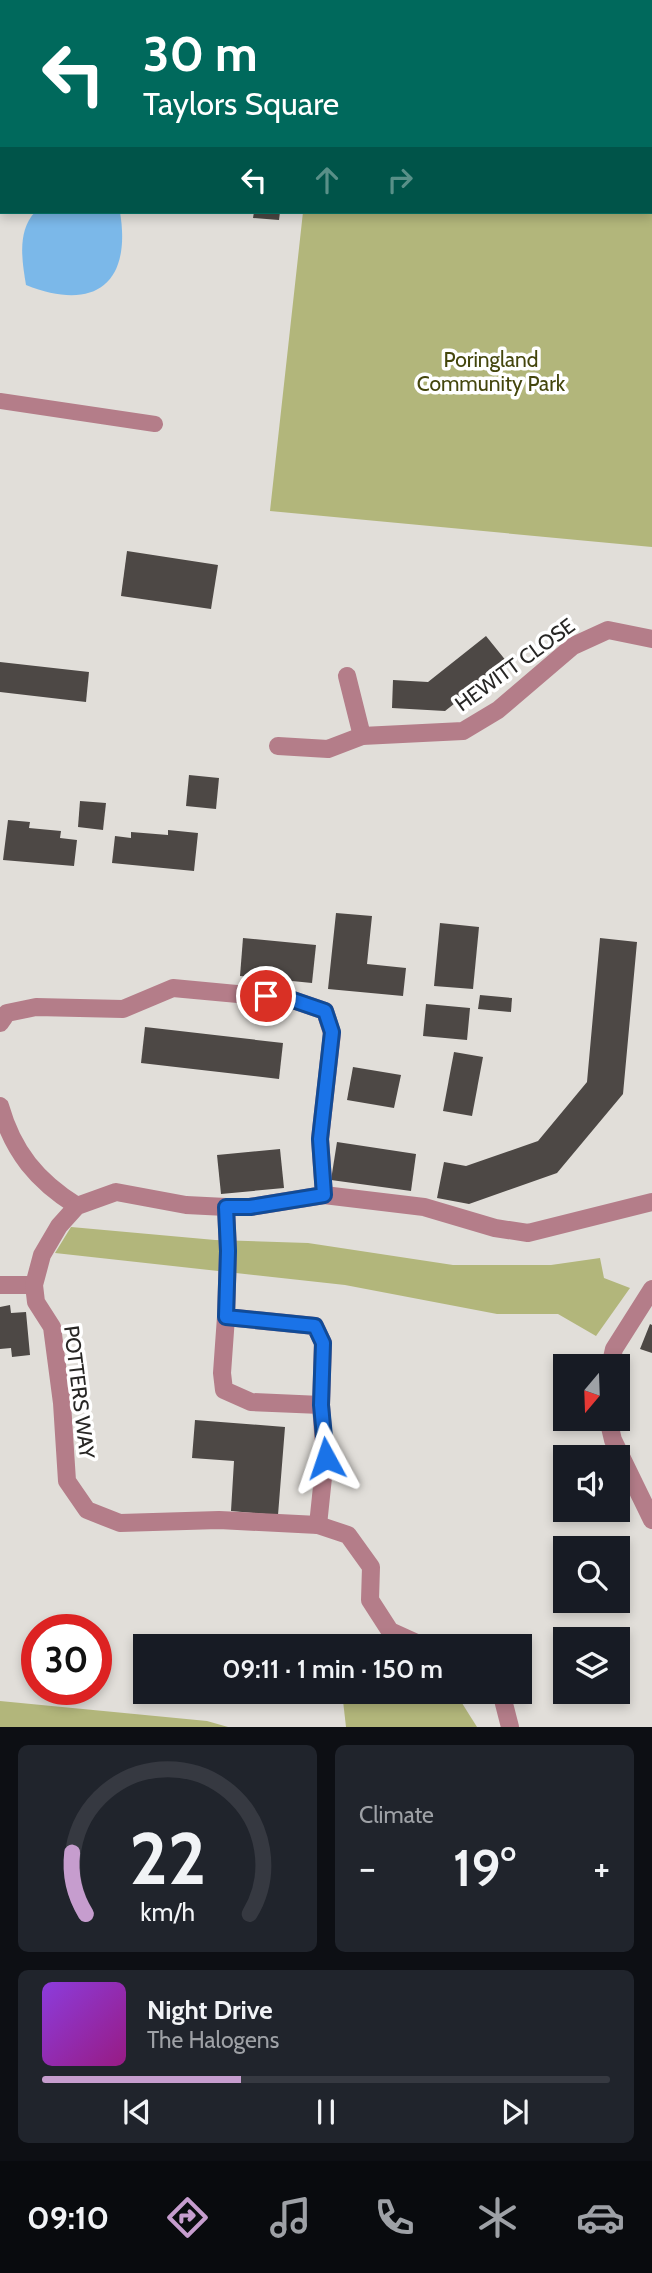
<!DOCTYPE html>
<meta charset="utf-8">
<style>
:root{--surface:#171b24;--page:#20242c;--text:#f1f3f6;--muted:#9ea1a6;--line:#363941;--accent:#c69dce}
body{margin:0;font-family:Cabin,sans-serif;background:var(--page);color:var(--text);height:100vh;display:flex;flex-direction:column;font-size:26px;white-space:nowrap}
*{box-sizing:border-box;margin:0}
p{font-size:23px;color:var(--muted)}
.icon{flex:none;width:38px;height:38px;fill:none;stroke:currentColor;stroke-width:2;stroke-linecap:round;stroke-linejoin:round}
.map{position:relative;height:1727px;overflow:hidden}
.side{display:flex;flex-direction:column;gap:18px;padding:18px;background:#0d0f14;flex:1}
.side>*{flex:none}
.top-card{position:absolute;left:0px;top:0px;width:653px;height:214px;box-shadow:0 4px 10px #0003;background:#00695c;color:#fff;overflow:hidden}
.needle{width:46px;rotate:199deg}
.fabs{position:absolute;left:553px;top:1354px;display:grid;gap:14px}
.fabs a{display:grid;place-items:center;width:77px;height:77px;border-radius:0px;background:var(--surface);box-shadow:0 4px 10px #0003;font-size:35px}
.speed{position:absolute;left:21px;top:1614px;display:flex;gap:14px;font-size:35px;font-weight:700;text-align:center}
.speed>*{display:grid;place-content:center;width:91px;height:91px;border-radius:50%;background:var(--surface);box-shadow:0 4px 10px #0003;line-height:1}
.speed .limit{border:10px solid #d22;background:#fff;color:#111}
.pin{position:absolute;display:grid;place-items:center;width:60px;height:60px;color:#fff;margin:-30px;border:4px solid #fff;border-radius:50%;box-shadow:0 2px 7px #0007}
.me{position:absolute;width:77px;margin:-38px;rotate:355deg;stroke-linejoin:round;filter:drop-shadow(0 0 5px #0008)}
.turn{display:flex;align-items:center;gap:24px;height:147px;padding:0 28px;font-size:32px}
.turn .icon{width:91px;height:91px;stroke-width:2.5}
.turn b{display:block;font-size:49px;line-height:60px}
.lanes{display:flex;align-items:center;height:66px;padding:0 28px;background:#0003;justify-content:center;gap:35px;direction:ltr}
.lanes .off{opacity:.35}
.big{font-size:52px;font-weight:600;line-height:1.1}
.side .tile{flex:1;display:flex;flex-direction:column;justify-content:center;gap:10px;min-width:0;padding:0 24px;border-radius:10px;background:var(--page)}
.side .dial{align-items:center;gap:0}
.dial svg{height:182px;overflow:visible;fill:none;stroke:var(--line);stroke-width:7;stroke-linecap:round;text-anchor:middle}
.dial text{fill:var(--text);stroke:none}
.song{display:flex;align-items:center;gap:21px}
.cover{width:84px;height:84px;border-radius:10px;background:linear-gradient(135deg,hsl(270 70% 55%),hsl(310 70% 35%))}
.played{height:7px;border-radius:4px;background:linear-gradient(90deg,var(--accent) 35%,var(--line) 35%)}
.keys{display:flex;justify-content:space-around;direction:ltr}
.heat{display:flex;justify-content:space-between;align-items:center;font-size:38px;direction:ltr}
.side .tiles{flex:1;display:grid;gap:18px;grid-template-columns:1fr 1fr}
.tile:last-child{grid-column:span 2}
.trip{position:absolute;left:133px;top:1634px;width:399px;height:70px;border-radius:0px;background:var(--surface);box-shadow:0 4px 10px #0003;font-weight:600;line-height:70px;text-align:center}
.dock{display:flex;height:112px;justify-content:space-around;align-items:center;background:#090b0e;color:var(--muted)}
.dock .icon{width:49px;height:49px}
.dock .selected{color:var(--accent)}
.dock b{font-size:32px;color:var(--text)}
.map>svg:first-child{display:block}
.green{fill:#b2b67b}
.water{fill:#7bb8e9}
.building{fill:#4d4845}
.lines{fill:none;stroke-linecap:round;stroke-linejoin:round}
.lane{stroke:#b47d89;stroke-width:16}
.street{stroke:#b47d89;stroke-width:18}
.route-casing{stroke:#114b97;stroke-width:18}
.route{stroke:#1a73e8;stroke-width:12}
.labels{text-anchor:middle;stroke-width:7;stroke-linejoin:round;paint-order:stroke}
.park-label{font-size:21px;fill:#44460d;stroke:#fff}
.street-label{font-size:21px;fill:#272624;stroke:#fff}
</style>
<div class="map">
<svg width="652" height="1727" viewBox="0 0 652 1727">
<rect width="100%" height="100%" fill="#e1ded9"/>
<g class="green">
<path d="M327 0H652V547L270 511 303 212H651V2Z"/>
<path d="M71 1227 215 1240 308 1243 453 1265H551L600 1258 604 1278 630 1288 596 1336 558 1314H497L345 1285 55 1253Z"/>
<path d="M342 1692H455L477 1727H346Z"/>
<path d="M0 1701 207 1721 228 1727H0Z"/>
</g>
<path class="water" d="M35 212H120C132 285 93 312 26 285 22 261 17 231 35 212Z"/>
<g class="building">
<path d="M254 212H280L279 220 253 218Z"/>
<path d="M127 551 218 565 211 609 121 596Z"/>
<path d="M486 636 507 662 445 711 392 708 393 680 428 682Z"/>
<path d="M0 662 89 672 86 702 0 692Z"/>
<path d="M189 775 219 778 216 809 186 806Z"/>
<path d="M80 801 106 803 103 830 78 827Z"/>
<path d="M8 820 30 822 29 828 61 831 60 838 77 840 74 866 3 860Z"/>
<path d="M168 830 198 833 194 871 112 863 115 836 131 838V832L168 835Z"/>
<path d="M336 913 372 916 367 964 406 968 403 996 328 989Z"/>
<path d="M440 923 479 927 473 989 434 986Z"/>
<path d="M243 938 316 945 312 983 240 976Z"/>
<path d="M600 938 637 942 623 1094 557 1173 469 1204 437 1198 444 1162 466 1166 538 1141 587 1082Z"/>
<path d="M480 995 512 998 511 1012 478 1009Z"/>
<path d="M426 1004 470 1008 467 1040 423 1036Z"/>
<path d="M145 1027 283 1043 279 1079 141 1063Z"/>
<path d="M454 1052 483 1057 472 1116 443 1111Z"/>
<path d="M353 1067 401 1075 394 1108 347 1100Z"/>
<path d="M337 1142 416 1154 411 1191 331 1180Z"/>
<path d="M280 1149 284 1188 221 1194 217 1155Z"/>
<path d="M10 1305 11 1313 26 1312 30 1355 12 1357 11 1348 0 1349V1307Z"/>
<path d="M650 1324 652 1325V1353L640 1349Z"/>
<path d="M195 1420 285 1427 278 1515 231 1511 234 1461 192 1458Z"/>
</g>
<g class="lines">
<path class="lane" d="M0 401 155 424"/>
<g class="street">
<path d="M96 2V0"/>
<path d="M347 676 362 736"/>
<path d="M278 746 328 749 362 736 463 731 498 710 573 646 608 630 652 639"/>
<path d="M0 1023 7 1013 36 1007 123 1009 173 988 290 999 325 1011 332 1033 320 1139 324 1195"/>
<path d="M0 1106C13 1152 37 1181 77 1206"/>
<path d="M226 1207 228 1251 226 1317 315 1326 323 1343 321 1405 325 1458 318 1525"/>
<path d="M0 1285H34"/>
<path d="M226 1317 222 1373 224 1390 251 1402 321 1405"/>
<path d="M610 1367 614 1349 652 1289"/>
<path d="M608 1419 613 1440 652 1520"/>
<path d="M431 1647 423 1646 390 1631 370 1600 371 1567 348 1535 318 1525 219 1520 120 1523 87 1510 67 1481 62 1403 52 1327 36 1302 34 1285 42 1255 59 1226 77 1206 116 1192 186 1205 226 1207H250L324 1195 424 1207 495 1228 528 1233 652 1202"/>
<path d="M501 1692 510 1727"/>
</g>
</g>
<g class="lines">
<g class="route-casing">
<path id="route" d="M266 996 290 999 325 1011 332 1032 320 1139 324 1195 250 1207H226L228 1251 226 1317 315 1326 323 1343 321 1405 326 1458"/>
</g>
<use href="#route" class="route"/>
</g>
<g class="labels">
<g class="park-label">
<text x="491" y="367">Poringland<tspan x="491" dy="24">Community Park</tspan></text>
</g>
<g class="street-label">
<text transform="translate(515 665) rotate(-36)" y="7">HEWITT CLOSE</text>
<text transform="translate(79 1392) rotate(83)" y="7">POTTERS WAY</text>
</g>
</g>
</svg>
<div class="fabs">
<a><svg class="needle" viewBox="-14 -14 28 28"><path d="M0-13l5 13h-10z" fill="#e53935"/><path d="M0 13l5-13h-10z" fill="#9ea1a6"/></svg></a>
<a><svg class="icon" aria-label="sound" viewBox="0 0 24 24"><path d="M4 9h4l5-4v14l-5-4H4zM17 9q2 3 0 6"/></svg></a>
<a><svg class="icon" aria-label="search" viewBox="0 0 24 24"><circle cx="10" cy="10" r="6"/><path d="M15 15l6 6"/></svg></a>
<a><svg class="icon" aria-label="layers" viewBox="0 0 24 24"><path d="M12 4l9 5-9 5-9-5zM3 14l9 5 9-5"/></svg></a>
</div>
<div class="speed"><div class="limit">30</div></div>
<div class="pin" style="left:266px;top:996px;background:#d93025"><svg class="icon" aria-label="arrive" viewBox="0 0 24 24"><path d="M6 21V4h12l-3 4 3 4H6"/></svg></div>
<svg class="me" style="left:326px;top:1458px" viewBox="-20 -20 40 40"><path d="M0-17L14 15 0 8-14 15z" fill="#1a73e8" stroke="#fff" stroke-width="4"/></svg>
<div class="trip">09:11 · 1 min · 150 m</div>
<div class="top-card">
<div class="turn"><svg class="icon" aria-label="left" viewBox="0 0 24 24"><path d="M17 20v-9H6M10 6l-5 5 5 5"/></svg><div><b>30 m</b>Taylors Square</div></div>
<div class="lanes"><svg class="icon" aria-label="left" viewBox="0 0 24 24"><path d="M17 20v-9H6M10 6l-5 5 5 5"/></svg><svg class="icon off" aria-label="ahead" viewBox="0 0 24 24"><path d="M12 20V5M6 11l6-6 6 6"/></svg><svg class="icon off" aria-label="right" viewBox="0 0 24 24"><path d="M7 20v-9h11M14 6l5 5-5 5"/></svg></div>
</div>
</div>
<section class="side">
<div class="tiles">
<div class="tile dial"><svg viewBox="0 0 100 80">
<path d="M14 69A42 42 0 1 1 86 69"/>
<path d="M14 69A42 42 0 0 1 8 42" stroke="#c69dce"/>
<text x="50" y="56" font-size="32" font-weight="700">22</text>
<text x="50" y="72" font-size="11">km/h</text>
</svg></div>
<div class="tile"><p>Climate</p>
<div class="heat"><a>−</a><b class="big">19°</b><a>+</a></div>
</div>
<div class="tile">
<div class="song"><i class="cover"></i><div><b>Night Drive</b><p>The Halogens</p></div></div>
<div class="played"></div>
<div class="keys"><svg class="icon" aria-label="previous" viewBox="0 0 24 24"><path d="M18 5L8 12l10 7zM5 5v14"/></svg><svg class="icon" aria-label="pause" viewBox="0 0 24 24"><path d="M8 5v14M16 5v14"/></svg><svg class="icon" aria-label="next" viewBox="0 0 24 24"><path d="M6 5l10 7-10 7zM19 5v14"/></svg></div>
</div>
</div>
</section>
<nav class="dock">
<b>09:10</b>
<svg class="icon selected" aria-label="directions" viewBox="0 0 24 24"><path d="M12 3l9 9-9 9-9-9zM9 14v-3h6M13 9l2 2-2 2"/></svg>
<svg class="icon" aria-label="music" viewBox="0 0 24 24"><path d="M9 18V5l10-2v13"/><circle cx="6" cy="18" r="3"/><circle cx="16" cy="16" r="3"/></svg>
<svg class="icon" aria-label="phone" viewBox="0 0 24 24"><path d="M5 4h4l2 5-3 2q2 4 5 5l2-3 5 2v4C11 20 4 13 5 4z"/></svg>
<svg class="icon" aria-label="climate" viewBox="0 0 24 24"><path d="M12 3v18M4 7l16 10M4 17L20 7"/></svg>
<svg class="icon" aria-label="car" viewBox="0 0 24 24"><path d="M5 17H2v-5l4-1 3-4h7l3 4 3 1v5h-3M9 17h6M6 11h13"/><circle cx="7" cy="17" r="2"/><circle cx="17" cy="17" r="2"/></svg>
</nav>
